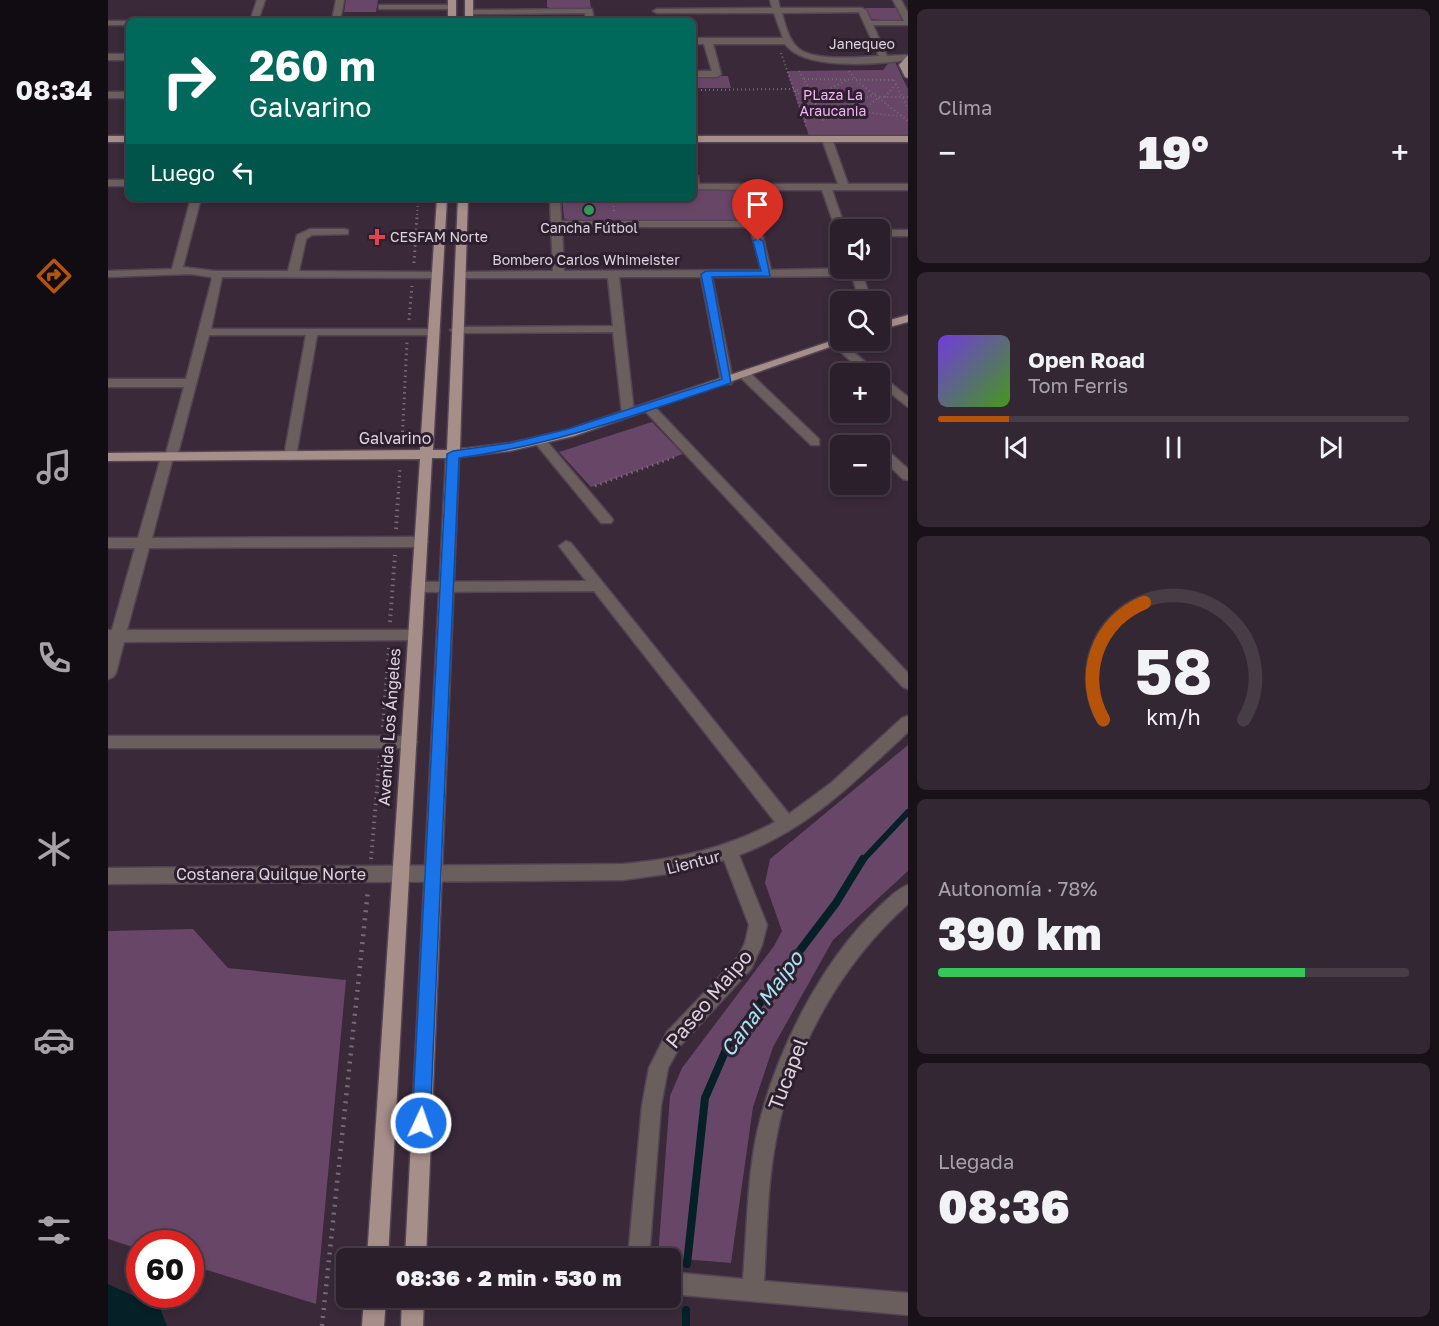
<!DOCTYPE html>
<html lang="es">
<meta charset="utf-8">
<style>
:root{--surface:#2b1f2b;--page:#332733;--text:#f1f3f6;--muted:#a6a2a9;--line:#473d47;--accent:#b45309}
body{margin:0;font-family:"Golos Text",sans-serif;background:var(--page);color:var(--text);height:100vh;display:flex;flex-direction:column;font-size:22px;white-space:nowrap}
*{box-sizing:border-box;margin:0}
p{font-size:20px;color:var(--muted)}
.icon{flex:none;width:33px;height:33px;fill:none;stroke:currentColor;stroke-width:2;stroke-linecap:round;stroke-linejoin:round}
.map{position:relative;flex:1;overflow:hidden}
.panel{display:flex;flex-direction:column;gap:9px;padding:9px;background:#181118;width:531px}
.panel>*{flex:none}
.banner{position:absolute;left:18px;top:18px;width:570px;height:183px;border-radius:9px;box-shadow:0 3px 9px #0003,0 0 0 2px var(--line);background:#00695c;color:#fff;overflow:hidden}
.tools{position:absolute;left:722px;top:219px;display:grid;gap:12px}
.tools a{display:grid;place-items:center;width:60px;height:60px;border-radius:9px;background:var(--surface);box-shadow:0 3px 9px #0003,0 0 0 2px var(--line);font-size:30px}
.speed{position:absolute;left:18px;top:1230px;display:flex;gap:12px;font-size:30px;font-weight:700;text-align:center}
.speed>*{display:grid;place-content:center;width:78px;height:78px;border-radius:50%;background:var(--surface);box-shadow:0 3px 9px #0003,0 0 0 2px var(--line);line-height:1}
.speed .limit{border:9px solid #d22;background:#fff;color:#111}
.pin{position:absolute;display:grid;place-items:center;width:51px;height:51px;color:#fff;margin:-62px -26px;border-radius:50% 50% 50% 0;rotate:-45deg;box-shadow:0 0 6px #0007}
.pin .icon{rotate:45deg}
.me{position:absolute;width:66px;margin:-33px;rotate:3deg;stroke-linejoin:round;filter:drop-shadow(0 0 4px #0008)}
.turn{display:flex;align-items:center;gap:21px;height:126px;padding:0 24px;font-size:27px}
.turn .icon{width:78px;height:78px;stroke-width:2.5}
.turn b{display:block;font-size:42px;line-height:51px}
.then{display:flex;align-items:center;height:57px;padding:0 24px;background:#0003;gap:12px;font-size:22px}
.big{font-size:45px;font-weight:800;line-height:1.1}
.panel .tile{flex:1;display:flex;flex-direction:column;justify-content:center;gap:9px;min-width:0;padding:0 21px;border-radius:9px;background:var(--page)}
.panel .dial{align-items:center;gap:0}
.dial svg{height:156px;overflow:visible;fill:none;stroke:var(--line);stroke-width:7;stroke-linecap:round;text-anchor:middle}
.dial text{fill:var(--text);stroke:none}
.song{display:flex;align-items:center;gap:18px}
.cover{width:72px;height:72px;border-radius:9px;background:linear-gradient(135deg,hsl(260 70% 55%),hsl(100 70% 35%))}
.played{height:6px;border-radius:3px;background:linear-gradient(90deg,var(--accent) 15%,var(--line) 15%)}
.keys{display:flex;justify-content:space-around;direction:ltr}
.heat{display:flex;justify-content:space-between;align-items:center;font-size:33px;direction:ltr}
.charge{height:9px;border-radius:4px;background:linear-gradient(90deg,#34c759 78%,var(--line) 0)}
.trip{position:absolute;left:228px;top:1248px;width:345px;height:60px;border-radius:9px;background:var(--surface);box-shadow:0 3px 9px #0003,0 0 0 2px var(--line);font-weight:800;line-height:60px;text-align:center}
main{display:flex;flex:1;min-height:0}
.tabs{display:flex;flex-direction:column;width:108px;justify-content:space-around;align-items:center;background:#110c11;color:var(--muted)}
.tabs .icon{width:42px;height:42px}
.tabs .current{color:var(--accent)}
.tabs b{font-size:27px;color:var(--text)}
.map>svg:first-child{display:block}
.green{fill:#684667}
.lines{fill:none;stroke-linecap:round;stroke-linejoin:round}
.stream-far1{stroke:#052026;stroke-width:6}
.stream{stroke:#052026;stroke-width:8}
.river{fill:#052026;fill-rule:evenodd}
.minor-casing{stroke:#544453;stroke-width:3}
.major-casing{stroke:#544453;stroke-width:3}
.path-far3{stroke:#786a78;stroke-width:2;stroke-dasharray:1 3;stroke-linecap:butt}
.path-far2{stroke:#786a78;stroke-width:3;stroke-dasharray:1.5 4;stroke-linecap:butt}
.path-far1{stroke:#786a78;stroke-width:4;stroke-dasharray:1.5 4.5;stroke-linecap:butt}
.path{stroke:#786a78;stroke-width:4.5;stroke-dasharray:2 6;stroke-linecap:butt}
.minor{fill:#6b5f5d;fill-rule:evenodd}
.major{fill:#a68e89;fill-rule:evenodd}
.route{fill:#1a73e8;stroke:#114b97;stroke-width:1.5}
.leisure-dot{fill:#2e9e5b;stroke:#2e1f2e;stroke-width:2}
.health-dot{fill:#e0444e;stroke:#2e1f2e;stroke-width:2}
.labels{text-anchor:middle;stroke-width:6;stroke-linejoin:round;paint-order:stroke}
.far-street-label{font-size:14px;fill:#dfd4de;stroke:#2e1f2e}
.far-park-label{font-size:14px;fill:#f8b5f8;stroke:#2e1f2e}
.far-poi-label{font-size:14px;fill:#dfd4de;stroke:#2e1f2e}
.street-label{font-size:16px;fill:#dfd4de;stroke:#2e1f2e}
.near-street-label{font-size:20px;fill:#dfd4de;stroke:#2e1f2e}
.near-water-label{font-size:21px;font-style:italic;fill:#a4e5f6;stroke:#2e1f2e}
</style>
<main>
<nav class="tabs">
<b>08:34</b>
<svg class="icon current" aria-label="directions" viewBox="0 0 24 24"><path d="M12 3l9 9-9 9-9-9zM9 14v-3h6M13 9l2 2-2 2"/></svg>
<svg class="icon" aria-label="music" viewBox="0 0 24 24"><path d="M9 18V5l10-2v13"/><circle cx="6" cy="18" r="3"/><circle cx="16" cy="16" r="3"/></svg>
<svg class="icon" aria-label="phone" viewBox="0 0 24 24"><path d="M5 4h4l2 5-3 2q2 4 5 5l2-3 5 2v4C11 20 4 13 5 4z"/></svg>
<svg class="icon" aria-label="climate" viewBox="0 0 24 24"><path d="M12 3v18M4 7l16 10M4 17L20 7"/></svg>
<svg class="icon" aria-label="car" viewBox="0 0 24 24"><path d="M5 17H2v-5l4-1 3-4h7l3 4 3 1v5h-3M9 17h6M6 11h13"/><circle cx="7" cy="17" r="2"/><circle cx="17" cy="17" r="2"/></svg>
<svg class="icon" aria-label="filters" viewBox="0 0 24 24"><path d="M4 7h16M4 17h16"/><circle cx="9" cy="7" r="2"/><circle cx="15" cy="17" r="2"/></svg>
</nav>
<div class="map">
<svg width="800" height="1326" viewBox="0 0 800 1326">
<rect width="100%" height="100%" fill="#392939"/>
<g class="green">
<path d="M238 0H270L268 12H236Z"/>
<path d="M439 0H482L483 9H444L439 7Z"/>
<path d="M756 8H788L795 22 763 19Z"/>
<path d="M782 61 787 62 800 89V135L701 136 679 71 775 70Z"/>
<path d="M585 76H620L623 88H585Z"/>
<path d="M585 189H623L631 192 637 217 634 222H463L456 218 454 198 582 202V198H585Z"/>
<path d="M544 422 575 454 483 487 451 452Z"/>
<path d="M800 745V871L725 940 665 1047 645 1107 623 1263 550 1257 562 1096 574 1068 666 946 674 931 657 883 662 859Z"/>
<path d="M85 929 120 968 238 980 208 1304 83 1265 82 1244H32L31 1249 0 1239V931Z"/>
</g>
<g class="lines">
<path class="stream-far1" d="M754 861 800 812"/>
<g class="stream">
<path d="M579 1264 597 1098 620 1045 728 903 755 859"/>
<path d="M578 1310V1326"/>
</g>
<path class="river" d="M0 1284 52 1308 59 1326H0Z"/>
<g class="minor-casing">
<g id="minor">
<path d="M149 0H157L150 21H142Z"/>
<path d="M228 0H236L232 21H224Z"/>
<path d="M662 0H670L672 8H754L758 10 763 21H796L785 0H793L800 13V25H765L779 56 798 55 800 60C770 64 696 71 677 44H605L613 74 609 77H585V71H604L596 44H585V38H675L666 13H549L545 11 549 9 664 8ZM751 12 771 56C750 57 704 62 689 47 680 38 677 24 674 13Z"/>
<path d="M274 5H344L348 7 344 9H271V5Z"/>
<path d="M484 9 486 21H478L477 13 362 14 358 12 362 10Z"/>
<path d="M0 21H23L21 25H0Z"/>
<rect x="0" y="54" width="21" height="6"/>
<rect x="0" y="92" width="21" height="6"/>
<path d="M719 136 724 139 740 184H800V190H724L738 230H732V233L728 230 714 190H643L663 270 753 268 763 302H752L744 276 604 277 625 381 623 384H615L613 381 593 277H511L526 413 520 417 514 413 505 332 348 333 342 330 348 327 505 326 500 278H352L347 275 352 272 445 271 442 198H452L453 221H640L633 190 585 189V173L590 176 591 184H730L714 139ZM454 227H642L653 270 456 271Z"/>
<rect x="0" y="180" width="21" height="6"/>
<path d="M83 198H93L75 267 106 271H180L189 235 202 229H236L240 230V234L204 235 198 239 191 271 329 272 334 275 329 278 114 277 103 329H326L332 332 326 335H209L188 456 182 460 176 456 198 335H101L69 457 64 461 44 538 313 537 320 542 313 547 41 548 19 630H307L312 632 314 636 312 640 16 642 8 673 5 677 0 679V630H4L27 548H0V538H30L53 457 58 453 76 387H0V379H78L104 279 103 277 82 274 0 277V271L64 269Z"/>
<rect x="771" y="230" width="29" height="6"/>
<path d="M730 340 734 342 771 374H757L726 346V342Z"/>
<path d="M638 372 642 373 711 439V445H703L634 379V373Z"/>
<path d="M771 374 800 397V407L771 384Z"/>
<path d="M541 404 545 405 800 673V689L795 687 537 411 535 408Z"/>
<path d="M760 435 764 436 800 469V480L795 479 771 456V446H759L754 439Z"/>
<path d="M432 437 436 438 503 517 505 520 503 523H493L428 444V438Z"/>
<path d="M458 541 463 543 681 814 723 783 794 718 800 716V732C746 782 701 829 631 855L659 925 654 945 643 969 572 1046 560 1068 553 1106 541 1258H520L534 1106 541 1068 559 1032 630 957 637 943 641 925 616 860 566 873 515 880 0 884V868L515 864C569 859 619 848 667 822L486 591 310 592 303 587 310 582 478 581 451 546Z"/>
<path d="M0 736H301L307 737 309 742 307 747 301 748H0Z"/>
<path d="M800 885V904C733 963 684 1051 668 1139 659 1186 659 1233 656 1281L800 1293V1315L562 1294V1272L635 1279C639 1232 639 1184 648 1138 664 1059 712 962 771 907 780 899 789 889 800 885Z"/>
</g>
</g>
<g class="major-casing">
<g id="major">
<rect x="340" y="0" width="8" height="21"/>
<rect x="357" y="0" width="8" height="21"/>
<path d="M800 55V78L797 77 791 65Z"/>
<rect x="0" y="136" width="21" height="6"/>
<rect x="585" y="136" width="215" height="6"/>
<path d="M329 198H339L325 450H339L350 198H360L352 449 402 443 459 430 732 338V340H742L466 436 402 451 351 457 318 1258H297L338 458H324L280 1258H259L312 459 0 461V453L312 450Z"/>
<path d="M800 315V322L771 330V323Z"/>
<path d="M256 1298H278L276 1326H254Z"/>
<path d="M294 1298H316L315 1326H293Z"/>
</g>
</g>
<g class="path-far3">
<path d="M673 53 699 128"/>
<path d="M691 71 705 95 714 121"/>
<path d="M741 71 750 82 800 121"/>
<path d="M696 79 786 80"/>
<path d="M786 80 800 109"/>
<path d="M585 90 685 89 710 95 739 80"/>
<path d="M687 91 709 106 697 121"/>
<path d="M777 97 788 84"/>
<path d="M709 106 789 116"/>
<path d="M737 107 767 94"/>
<path d="M714 120 751 114 771 97H800"/>
<path d="M505 198 506 212"/>
<path d="M309 219 310 198"/>
</g>
<g class="path-far2">
<path d="M306 263 309 217"/>
<path d="M301 320 304 286"/>
<path d="M294 443 299 342"/>
<path d="M487 486 567 457"/>
<path d="M290 499 292 468"/>
</g>
<g class="path-far1">
<path d="M288 529 290 498"/>
<path d="M282 622 287 555"/>
<path d="M275 727 281 648"/>
<path d="M263 859 272 755"/>
</g>
<path class="path" d="M214 1326 260 890"/>
<use href="#minor" class="minor"/>
<use href="#major" class="major"/>
</g>
<path class="route" d="M650 238 655 241 662 276 604 277 623 383C533 413 446 445 351 458L322 1123 320 1129 313 1132 307 1129 304 1123 339 454 345 451 402 443 460 429 614 379 593 274 598 271H653L645 241Z"/>
<circle class="leisure-dot" cx="481" cy="210" r="6"/>
<path class="health-dot" d="M266 228h6v6h6v6h-6v6h-6v-6h-6v-6h6z"/>
<g class="labels">
<g class="far-street-label">
<text x="754" y="49">Janequeo</text>
<text x="478" y="265">Bombero Carlos Whimeister</text>
</g>
<g class="far-park-label">
<text x="725" y="100">PLaza La<tspan x="725" dy="16">Araucania</tspan></text>
</g>
<g class="far-poi-label">
<text x="481" y="233">Cancha Fútbol</text>
<text x="282" y="242" text-anchor="start">CESFAM Norte</text>
</g>
<g class="street-label">
<text x="287" y="444">Galvarino</text>
<text transform="translate(281 727) rotate(-86)" y="6">Avenida Los Ángeles</text>
<text transform="translate(585 862) rotate(-14)" y="6">Lientur</text>
<text x="163" y="880">Costanera Quilque Norte</text>
</g>
<g class="near-street-label">
<text transform="translate(601 999) rotate(-50)" y="7">Paseo Maipo</text>
<text transform="translate(680 1074) rotate(-69)" y="7">Tucapel</text>
</g>
<g class="near-water-label">
<text transform="translate(654 1004) rotate(-54)" y="7">Canal Maipo</text>
</g>
</g>
</svg>
<div class="tools">
<a><svg class="icon" aria-label="sound" viewBox="0 0 24 24"><path d="M4 9h4l5-4v14l-5-4H4zM17 9q2 3 0 6"/></svg></a>
<a><svg class="icon" aria-label="search" viewBox="0 0 24 24"><circle cx="10" cy="10" r="6"/><path d="M15 15l6 6"/></svg></a>
<a>+</a>
<a>−</a>
</div>
<div class="speed"><div class="limit">60</div></div>
<div class="pin" style="left:650px;top:241px;background:#d93025"><svg class="icon" aria-label="arrive" viewBox="0 0 24 24"><path d="M6 21V4h12l-3 4 3 4H6"/></svg></div>
<svg class="me" style="left:313px;top:1123px" viewBox="-20 -20 40 40"><circle r="17" fill="#1a73e8" stroke="#fff" stroke-width="3"/><path d="M0-11L8 9 0 5-8 9z" fill="#fff"/></svg>
<div class="trip">08:36 · 2 min · 530 m</div>
<div class="banner">
<div class="turn"><svg class="icon" aria-label="right" viewBox="0 0 24 24"><path d="M7 20v-9h11M14 6l5 5-5 5"/></svg><div><b>260 m</b>Galvarino</div></div>
<div class="then">Luego<svg class="icon" aria-label="left" viewBox="0 0 24 24"><path d="M17 20v-9H6M10 6l-5 5 5 5"/></svg></div>
</div>
</div>
<section class="panel">
<div class="tile"><p>Clima</p>
<div class="heat"><a>−</a><b class="big">19°</b><a>+</a></div>
</div>
<div class="tile">
<div class="song"><i class="cover"></i><div><b>Open Road</b><p>Tom Ferris</p></div></div>
<div class="played"></div>
<div class="keys"><svg class="icon" aria-label="previous" viewBox="0 0 24 24"><path d="M18 5L8 12l10 7zM5 5v14"/></svg><svg class="icon" aria-label="pause" viewBox="0 0 24 24"><path d="M8 5v14M16 5v14"/></svg><svg class="icon" aria-label="next" viewBox="0 0 24 24"><path d="M6 5l10 7-10 7zM19 5v14"/></svg></div>
</div>
<div class="tile dial"><svg viewBox="0 0 100 80">
<path d="M14 69A42 42 0 1 1 86 69"/>
<path d="M14 69A42 42 0 0 1 35 9" stroke="#b45309"/>
<text x="50" y="56" font-size="32" font-weight="700">58</text>
<text x="50" y="72" font-size="11">km/h</text>
</svg></div>
<div class="tile"><p>Autonomía · 78%</p><b class="big">390 km</b><div class="charge"></div></div>
<div class="tile"><p>Llegada</p><b class="big">08:36</b></div>
</section>
</main>
